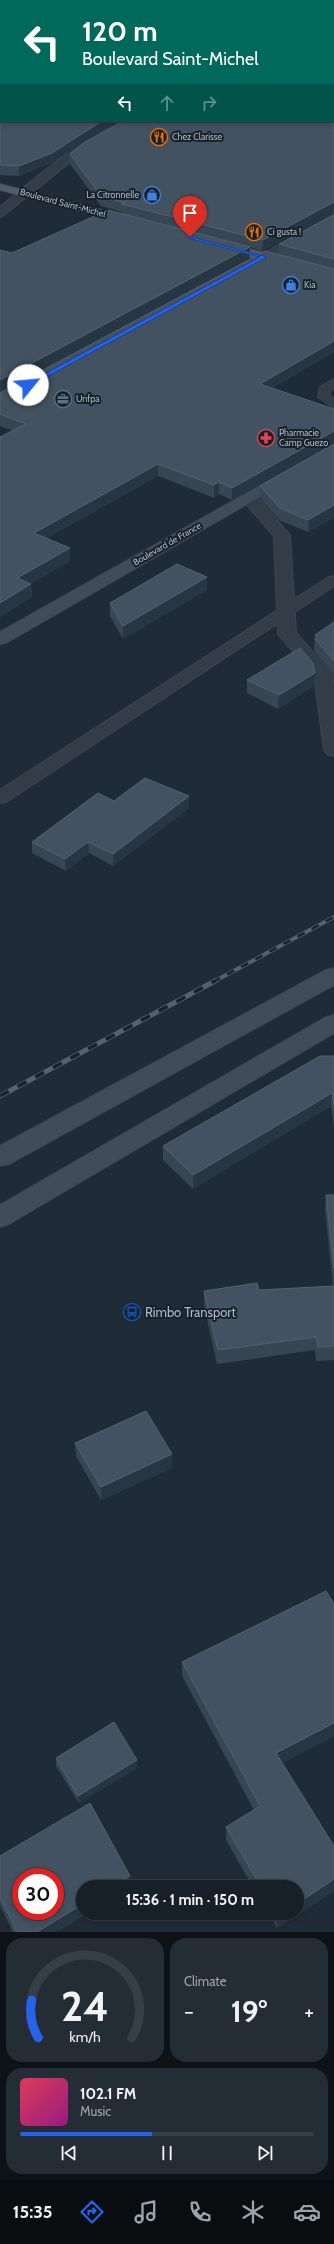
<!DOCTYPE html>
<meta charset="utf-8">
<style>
:root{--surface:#172029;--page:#242d35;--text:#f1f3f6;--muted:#9ea3a8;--line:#363e46;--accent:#2563eb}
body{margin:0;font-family:Cabin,sans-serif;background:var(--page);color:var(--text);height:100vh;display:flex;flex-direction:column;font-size:15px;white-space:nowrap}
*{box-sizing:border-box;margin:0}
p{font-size:13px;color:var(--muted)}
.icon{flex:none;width:22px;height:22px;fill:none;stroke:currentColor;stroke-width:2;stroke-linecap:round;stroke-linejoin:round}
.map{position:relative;height:1932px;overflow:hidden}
.side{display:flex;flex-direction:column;gap:6px;padding:6px;background:#0d1217;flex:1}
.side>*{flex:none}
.top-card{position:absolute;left:0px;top:0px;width:334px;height:122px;box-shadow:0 2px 6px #0003,0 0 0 1px var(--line);background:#00695c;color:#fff;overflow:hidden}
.speed{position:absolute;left:12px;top:1868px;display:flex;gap:8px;font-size:20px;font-weight:700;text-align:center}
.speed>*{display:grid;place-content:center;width:52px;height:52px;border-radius:50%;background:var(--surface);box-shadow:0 2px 6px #0003,0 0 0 1px var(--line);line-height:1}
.speed .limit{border:6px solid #d22;background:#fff;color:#111}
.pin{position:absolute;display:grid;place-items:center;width:34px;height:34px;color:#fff;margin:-41px -17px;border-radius:50% 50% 50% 0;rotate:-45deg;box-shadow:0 0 4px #0007}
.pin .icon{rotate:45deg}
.me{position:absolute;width:44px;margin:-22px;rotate:62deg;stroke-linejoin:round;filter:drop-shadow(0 0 3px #0008)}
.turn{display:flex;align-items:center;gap:14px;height:84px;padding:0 16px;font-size:18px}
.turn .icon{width:52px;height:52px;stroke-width:2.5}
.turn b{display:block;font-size:28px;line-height:34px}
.lanes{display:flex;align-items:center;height:38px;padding:0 16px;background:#0003;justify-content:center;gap:20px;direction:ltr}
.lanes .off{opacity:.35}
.big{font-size:30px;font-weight:700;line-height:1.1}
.side .tile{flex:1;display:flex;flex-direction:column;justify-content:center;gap:6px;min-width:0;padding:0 14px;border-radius:16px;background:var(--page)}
.side .dial{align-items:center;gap:0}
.dial svg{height:104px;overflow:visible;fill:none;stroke:var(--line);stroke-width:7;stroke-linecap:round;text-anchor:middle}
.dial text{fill:var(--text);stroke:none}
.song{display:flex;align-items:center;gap:12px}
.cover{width:48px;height:48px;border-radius:6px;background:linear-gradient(135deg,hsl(350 70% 55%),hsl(310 70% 35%))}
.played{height:4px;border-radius:2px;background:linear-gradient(90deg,var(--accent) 45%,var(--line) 45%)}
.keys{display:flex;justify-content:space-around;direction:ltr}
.heat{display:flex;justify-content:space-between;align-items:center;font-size:22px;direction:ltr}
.side .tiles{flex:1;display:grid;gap:6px;grid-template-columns:1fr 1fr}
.tile:last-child{grid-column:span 2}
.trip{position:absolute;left:76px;top:1880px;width:228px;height:40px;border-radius:20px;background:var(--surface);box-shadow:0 2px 6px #0003,0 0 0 1px var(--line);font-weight:700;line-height:40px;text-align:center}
.dock{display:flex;height:64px;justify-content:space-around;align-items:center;background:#090d10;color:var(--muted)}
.dock .icon{width:28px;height:28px}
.dock .active{color:var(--accent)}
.dock b{font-size:18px;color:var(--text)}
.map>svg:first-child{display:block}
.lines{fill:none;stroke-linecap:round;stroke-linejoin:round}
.lane-casing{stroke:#3c4651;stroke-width:2}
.street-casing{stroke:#3c4651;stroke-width:2}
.secondary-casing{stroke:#3c4651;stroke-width:2}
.primary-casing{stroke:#3c4651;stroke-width:2}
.lane{fill:#323d47;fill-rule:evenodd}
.street{fill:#323d47;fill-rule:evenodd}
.secondary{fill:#404c5a;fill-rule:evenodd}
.primary{fill:#505c67;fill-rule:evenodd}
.rail-far1-casing{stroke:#54616e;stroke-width:4}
.rail-casing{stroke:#54616e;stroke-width:5}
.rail-far1{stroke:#18222b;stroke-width:2.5;stroke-dasharray:8;stroke-linecap:butt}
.rail{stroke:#18222b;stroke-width:3.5;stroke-dasharray:10;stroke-linecap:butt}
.wall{fill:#364653}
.shaded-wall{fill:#273643}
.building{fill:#435260;stroke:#53626f;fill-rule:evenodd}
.route{fill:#2563eb;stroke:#184099}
.labels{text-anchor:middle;stroke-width:4;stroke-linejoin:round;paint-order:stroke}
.far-poi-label{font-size:9px;fill:#acb8c4;stroke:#18222b;text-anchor:start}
.far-street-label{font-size:9px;fill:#acb8c4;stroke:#18222b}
.near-poi-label{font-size:13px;fill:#acb8c4;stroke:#18222b;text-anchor:start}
</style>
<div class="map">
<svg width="334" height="1932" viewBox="0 0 334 1932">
<rect width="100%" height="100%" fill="#1f2b37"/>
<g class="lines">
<g class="lane-casing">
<g id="lane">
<path d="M334 379V389L330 391V396L334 398V408L318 397 320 387Z"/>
<path d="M334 576V586L6 802 0 803V790L329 577Z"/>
</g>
</g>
<g class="street-casing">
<g id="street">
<rect x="236" y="0" width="13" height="1"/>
<path d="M333 17 334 18V24L333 23Z"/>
<path d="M125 121H139L84 151 4 215 0 217V207C40 175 77 140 125 121Z"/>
<path d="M334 214V223L249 270H241L239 267Z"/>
<path d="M248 492 254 494 290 535 296 633 332 674 334 687V756L327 754 324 750 314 675 278 634 274 536 240 497 242 494Z"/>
</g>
</g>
<g class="secondary-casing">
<g id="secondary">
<path d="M334 444V454L6 643 0 644V632Z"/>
<path d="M334 968V985L9 1164 0 1166V1146L326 970Z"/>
<path d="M334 1015V1033L9 1224 0 1227V1205L326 1017Z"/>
</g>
</g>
<g class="primary-casing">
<g id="primary">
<path d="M0 184 134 218 136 221 130 225 0 190Z"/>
<path d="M220 241 334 271V279L216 248 214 245Z"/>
</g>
</g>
<use href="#lane" class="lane"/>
<use href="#street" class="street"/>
<use href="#secondary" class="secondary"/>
<use href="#primary" class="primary"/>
<g class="rail-far1-casing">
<path id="rail-far1" d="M213 982 334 917"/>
</g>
<g class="rail-casing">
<path id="rail" d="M0 1096 215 981"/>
</g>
<use href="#rail-far1" class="rail-far1"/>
<use href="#rail" class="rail"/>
</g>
<g class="wall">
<path d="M125 0H240L244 1H130Z"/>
<path d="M0 7H1V121L107 128 53 162 19 176 0 175Z"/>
<path d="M333 37H334V213H333L262 251 250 247 249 258 0 392V250L12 253 122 214V212L101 206 70 164V154L333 121Z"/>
<path d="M334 215V352L272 388 232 500 219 494 214 498 158 476 47 538 70 561 30 584H31L32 597 0 617V437L13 431 0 426V393L278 255 279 244Z"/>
<path d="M334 444V517L308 532 279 520 260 498V486Z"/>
<path d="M207 577V590L123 639 110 616V603Z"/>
<path d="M334 622V680L333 673 314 651V647L315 635Z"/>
<path d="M247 680 314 686 278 709 247 693Z"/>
<path d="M189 796V808L113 866 89 853 66 871 32 853V842L114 801Z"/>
<path d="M334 1056V1127L331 1106 193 1189 163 1160V1146Z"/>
<path d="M326 1195H334V1360L316 1361 315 1350 217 1364 204 1305V1291L259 1290 333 1286 325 1209Z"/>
<path d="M75 1443 172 1454V1468L101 1500 76 1456Z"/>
<path d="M326 1591 334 1604V1736L282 1763 334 1846V1891L277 1928 268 1913H297V1887H253L226 1840V1827L254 1810 182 1676V1662Z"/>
<path d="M56 1758 137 1768 79 1803 56 1766Z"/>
<path d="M0 1856 88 1913 57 1932H13L0 1905Z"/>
</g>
<g class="shaded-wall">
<path d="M102 121H121L107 128 53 162 19 176V166Z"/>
<path d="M334 202 333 213 262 251 263 240Z"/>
<path d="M250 247 249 258 0 392V380Z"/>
<path d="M334 341V352L259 395 260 384Z"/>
<path d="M334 431V443L232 500V488Z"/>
<path d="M158 464V476L34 545V533Z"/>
<path d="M219 482V494L214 498V485Z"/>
<path d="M334 505V517L308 532V520Z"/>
<path d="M70 548V561L18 591 17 578Z"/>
<path d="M207 577V590L123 639V626Z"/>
<path d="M31 584 32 597 0 617V603Z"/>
<path d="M315 673 314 686 278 709 279 695Z"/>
<path d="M189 796V808L113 866V854Z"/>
<path d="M88 842 89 853 66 871 65 859Z"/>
<path d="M332 1093 331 1106 193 1189V1175Z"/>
<path d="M172 1454V1468L101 1500V1487Z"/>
<path d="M334 1723V1736L275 1767 276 1753Z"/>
<path d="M137 1760V1768L79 1803 78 1796Z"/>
<path d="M130 1876V1887H111Z"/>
<path d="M334 1879V1891L277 1928 278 1916 282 1913H297V1904Z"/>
<path d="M83 1904V1913H88L57 1932H37Z"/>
</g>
<g class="building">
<path d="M156 0H240L244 1H153H155Z"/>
<path d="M0 7H1V90L0 89Z"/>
<rect x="333" y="37" width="1" height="22"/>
<path d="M333 66 334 67V129L332 130H334V202L263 240 122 204 125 203 101 196 70 154 85 142 124 121H333Z"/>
<path d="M1 93V121H102L52 153 19 166 0 165V96Z"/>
<path d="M108 210 250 247 0 380V250L12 253Z"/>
<path d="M334 215V259L279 244Z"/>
<path d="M265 251 334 269V341L260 384 334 409V431L232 488 219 482 214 485 158 464 34 533 70 548 17 578 31 584 0 603V437L26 424 0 414V393Z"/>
<path d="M334 444V505L308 520 280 508 260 486Z"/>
<path d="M177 564 207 577 123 626 110 603Z"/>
<path d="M334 622V661L315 639 318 637 315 635Z"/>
<path d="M300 648 313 663 315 673 279 695 247 680Z"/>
<path d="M145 778 189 796 113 854 88 842 65 859 32 842 98 793 114 801Z"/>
<path d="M320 1056H334V1105L332 1093 193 1175 163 1146Z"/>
<path d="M326 1195H334V1268Z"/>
<path d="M257 1283 259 1290 334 1286V1346L318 1347 316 1337 218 1350 204 1291Z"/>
<path d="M146 1411 172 1454 101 1487 75 1443Z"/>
<path d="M326 1591 334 1604V1723L276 1753 334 1846V1879L297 1904V1887H261L226 1827 260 1806 182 1662Z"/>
<path d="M114 1722 137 1760 78 1796 56 1758Z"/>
<path d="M90 1803 130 1876 111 1887H83V1904L37 1932H17L0 1897V1856ZM21 1877H55V1911H21Z"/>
<path d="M277 1913H282L278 1916Z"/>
</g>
<path class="route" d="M188 236 267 257 30 386H26V384L260 257 188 238Z"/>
<defs>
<g id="restaurant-ring" transform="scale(0.9)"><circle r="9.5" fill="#18222b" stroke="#e8710a" stroke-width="1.5"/><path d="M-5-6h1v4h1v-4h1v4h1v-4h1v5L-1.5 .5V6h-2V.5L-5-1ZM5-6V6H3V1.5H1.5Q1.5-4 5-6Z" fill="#e8710a"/></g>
<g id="shop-ring" transform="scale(0.9)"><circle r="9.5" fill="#18222b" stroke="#3f7fe0" stroke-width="1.5"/><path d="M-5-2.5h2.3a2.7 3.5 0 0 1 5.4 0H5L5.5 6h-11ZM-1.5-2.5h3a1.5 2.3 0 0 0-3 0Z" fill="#3f7fe0"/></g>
<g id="office-ring" transform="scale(0.9)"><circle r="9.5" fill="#18222b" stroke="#5c6f8a" stroke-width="1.5"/><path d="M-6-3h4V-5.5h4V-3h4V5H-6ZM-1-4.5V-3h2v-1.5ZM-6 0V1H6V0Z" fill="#5c6f8a"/></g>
<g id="pharmacy-ring" transform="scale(0.9)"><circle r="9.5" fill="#18222b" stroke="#e0444e" stroke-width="1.5"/><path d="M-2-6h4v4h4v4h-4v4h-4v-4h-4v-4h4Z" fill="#e0444e"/></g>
<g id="bus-ring" transform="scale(0.9)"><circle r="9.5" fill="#18222b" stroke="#1a4fb4" stroke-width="1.5"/><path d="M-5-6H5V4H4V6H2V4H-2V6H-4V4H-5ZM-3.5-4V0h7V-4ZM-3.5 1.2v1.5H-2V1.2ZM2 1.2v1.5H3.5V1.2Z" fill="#1a4fb4"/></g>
</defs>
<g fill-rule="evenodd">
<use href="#restaurant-ring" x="159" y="137"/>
<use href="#shop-ring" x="152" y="195"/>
<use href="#restaurant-ring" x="254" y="232"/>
<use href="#shop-ring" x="291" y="285"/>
<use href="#office-ring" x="63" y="399"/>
<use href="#pharmacy-ring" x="266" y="438"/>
<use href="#bus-ring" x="132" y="1312"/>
</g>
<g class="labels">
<g class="far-poi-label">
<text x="172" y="140">Chez Clarisse</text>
<text x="139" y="198" text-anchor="end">La Citronnelle</text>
<text x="267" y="235">Ci gusta !</text>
<text x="304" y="288">Kia</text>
<text x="76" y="402">Unfpa</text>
<text x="279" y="436">Pharmacie<tspan x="279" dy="10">Camp Guezo</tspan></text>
</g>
<g class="far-street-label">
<text transform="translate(63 203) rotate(15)" y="3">Boulevard Saint-Michel</text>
<text transform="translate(167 544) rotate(-30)" y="3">Boulevard de France</text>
</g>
<g class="near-poi-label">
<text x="145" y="1317">Rimbo Transport</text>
</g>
</g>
</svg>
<div class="speed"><div class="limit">30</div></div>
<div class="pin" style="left:190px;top:237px;background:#d93025"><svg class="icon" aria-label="arrive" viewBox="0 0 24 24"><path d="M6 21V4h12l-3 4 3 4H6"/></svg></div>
<svg class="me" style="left:28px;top:385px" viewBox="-20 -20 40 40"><circle r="19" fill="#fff"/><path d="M0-13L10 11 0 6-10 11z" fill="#2563eb"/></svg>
<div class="trip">15:36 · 1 min · 150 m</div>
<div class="top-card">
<div class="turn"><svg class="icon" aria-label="left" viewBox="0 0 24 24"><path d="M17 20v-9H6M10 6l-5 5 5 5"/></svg><div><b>120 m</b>Boulevard Saint-Michel</div></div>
<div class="lanes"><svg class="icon" aria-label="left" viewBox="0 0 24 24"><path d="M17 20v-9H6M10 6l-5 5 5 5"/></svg><svg class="icon off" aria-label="ahead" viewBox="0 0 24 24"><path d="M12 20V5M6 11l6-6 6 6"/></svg><svg class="icon off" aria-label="right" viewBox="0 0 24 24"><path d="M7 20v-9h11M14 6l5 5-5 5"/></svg></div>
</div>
</div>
<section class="side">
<div class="tiles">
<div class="tile dial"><svg viewBox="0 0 100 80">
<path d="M14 69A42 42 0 1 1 86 69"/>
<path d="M14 69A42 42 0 0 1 9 40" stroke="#2563eb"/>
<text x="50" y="56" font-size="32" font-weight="700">24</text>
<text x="50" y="72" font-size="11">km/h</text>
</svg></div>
<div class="tile"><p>Climate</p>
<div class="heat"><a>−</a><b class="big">19°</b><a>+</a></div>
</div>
<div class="tile">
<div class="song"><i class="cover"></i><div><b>102.1 FM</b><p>Music</p></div></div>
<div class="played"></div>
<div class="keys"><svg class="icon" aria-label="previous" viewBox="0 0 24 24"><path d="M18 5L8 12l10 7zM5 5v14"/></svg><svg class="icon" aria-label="pause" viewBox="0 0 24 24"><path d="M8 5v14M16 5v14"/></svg><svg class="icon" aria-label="next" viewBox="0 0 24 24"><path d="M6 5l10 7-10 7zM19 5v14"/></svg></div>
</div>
</div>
</section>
<nav class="dock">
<b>15:35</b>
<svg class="icon active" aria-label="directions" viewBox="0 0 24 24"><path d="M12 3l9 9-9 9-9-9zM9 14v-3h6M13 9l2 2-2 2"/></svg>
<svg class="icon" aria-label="music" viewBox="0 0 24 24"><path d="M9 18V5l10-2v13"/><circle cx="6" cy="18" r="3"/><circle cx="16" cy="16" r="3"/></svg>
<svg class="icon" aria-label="phone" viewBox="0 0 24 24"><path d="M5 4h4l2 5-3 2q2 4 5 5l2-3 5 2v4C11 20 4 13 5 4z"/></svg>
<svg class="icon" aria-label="climate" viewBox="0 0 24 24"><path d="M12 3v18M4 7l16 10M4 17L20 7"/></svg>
<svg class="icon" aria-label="car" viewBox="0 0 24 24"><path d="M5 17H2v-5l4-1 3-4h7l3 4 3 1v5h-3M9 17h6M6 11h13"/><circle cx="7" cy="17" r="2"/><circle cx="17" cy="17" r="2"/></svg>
</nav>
